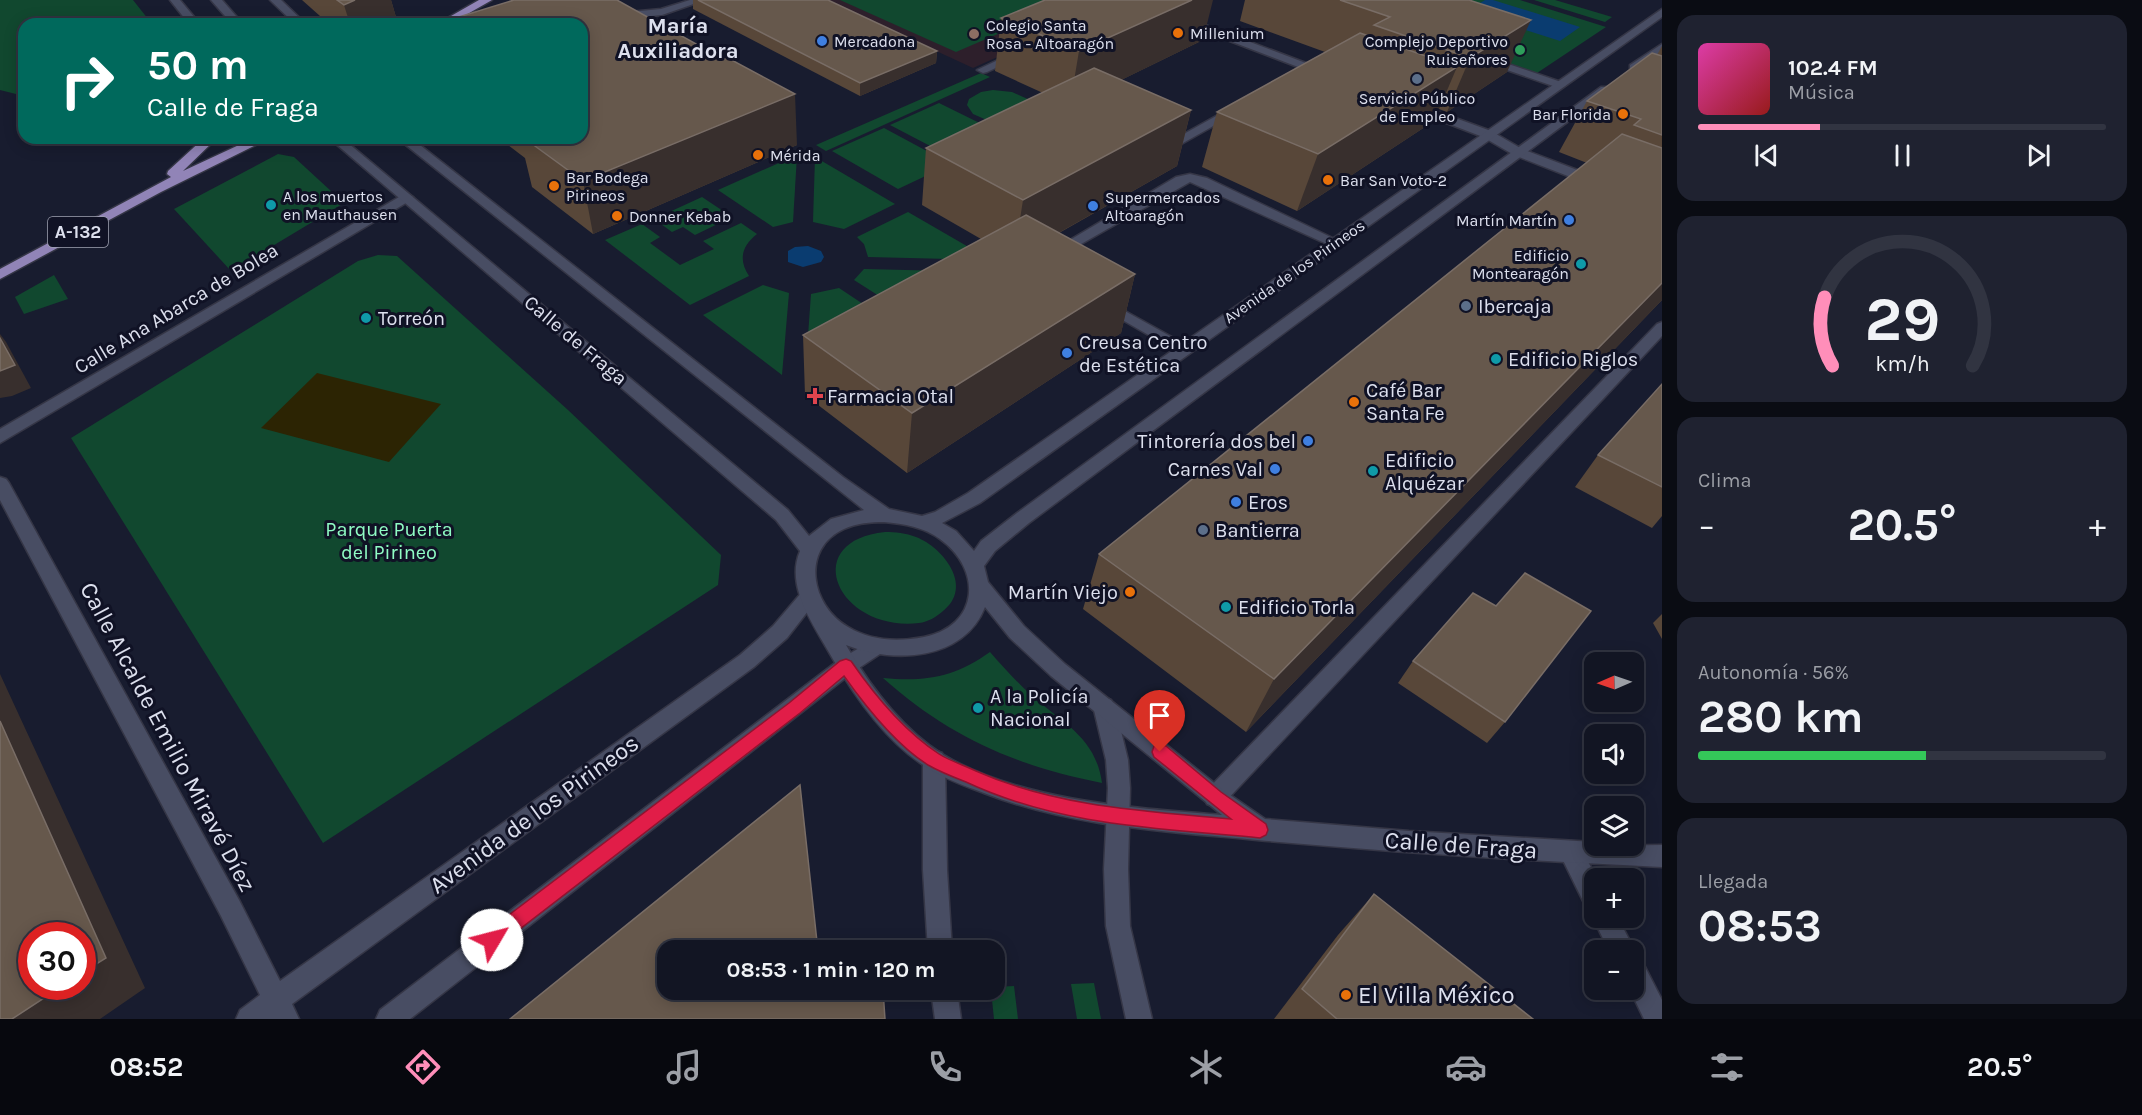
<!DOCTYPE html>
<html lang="es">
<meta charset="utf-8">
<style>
:root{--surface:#121523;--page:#1f2230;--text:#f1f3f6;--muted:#9c9fa6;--line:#313441;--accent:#ff8eb9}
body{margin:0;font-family:Karla,sans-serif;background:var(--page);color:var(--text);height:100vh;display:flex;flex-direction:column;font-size:22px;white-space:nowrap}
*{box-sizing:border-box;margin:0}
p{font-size:20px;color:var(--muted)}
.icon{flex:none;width:33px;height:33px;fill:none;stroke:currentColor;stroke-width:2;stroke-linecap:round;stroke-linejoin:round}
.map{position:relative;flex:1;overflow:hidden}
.side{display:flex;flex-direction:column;gap:15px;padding:15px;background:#0a0c13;width:480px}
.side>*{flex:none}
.hud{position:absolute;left:18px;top:18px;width:570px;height:126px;border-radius:18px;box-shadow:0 3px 15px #0003,0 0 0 2px var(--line);background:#00695c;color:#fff;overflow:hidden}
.needle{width:39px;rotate:268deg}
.tools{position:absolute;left:1584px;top:652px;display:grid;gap:12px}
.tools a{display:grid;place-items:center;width:60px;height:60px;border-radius:12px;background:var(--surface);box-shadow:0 3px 15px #0003,0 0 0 2px var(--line);font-size:30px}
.speed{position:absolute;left:18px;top:922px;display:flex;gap:12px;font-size:30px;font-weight:700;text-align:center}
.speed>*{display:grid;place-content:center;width:78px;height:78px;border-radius:50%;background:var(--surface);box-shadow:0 3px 15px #0003,0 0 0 2px var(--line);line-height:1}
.speed .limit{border:9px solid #d22;background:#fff;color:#111}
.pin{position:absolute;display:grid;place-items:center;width:51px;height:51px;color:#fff;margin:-62px -26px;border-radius:50% 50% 50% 0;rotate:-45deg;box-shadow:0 0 6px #0007}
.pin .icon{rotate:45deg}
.me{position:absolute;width:66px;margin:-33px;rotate:53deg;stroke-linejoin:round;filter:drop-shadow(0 0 4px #0008)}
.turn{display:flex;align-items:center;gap:21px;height:126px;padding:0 30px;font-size:27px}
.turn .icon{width:78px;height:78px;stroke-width:2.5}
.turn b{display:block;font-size:42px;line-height:51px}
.big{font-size:45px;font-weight:700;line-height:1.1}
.side .card{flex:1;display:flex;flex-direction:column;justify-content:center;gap:9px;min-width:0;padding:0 21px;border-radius:18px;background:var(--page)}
.side .dial{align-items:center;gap:0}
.dial svg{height:156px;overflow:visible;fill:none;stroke:var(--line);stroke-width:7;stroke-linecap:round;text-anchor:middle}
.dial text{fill:var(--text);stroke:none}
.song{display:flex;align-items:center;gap:18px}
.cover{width:72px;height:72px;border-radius:9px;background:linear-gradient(135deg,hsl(320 70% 55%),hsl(0 70% 35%))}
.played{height:6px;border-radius:3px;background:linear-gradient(90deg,var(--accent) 30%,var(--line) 30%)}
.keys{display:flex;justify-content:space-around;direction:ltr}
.heat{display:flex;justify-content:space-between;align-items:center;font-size:33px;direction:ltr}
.charge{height:9px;border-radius:4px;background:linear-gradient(90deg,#34c759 56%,var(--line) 0)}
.trip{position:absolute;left:657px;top:940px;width:348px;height:60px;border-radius:18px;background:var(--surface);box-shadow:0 3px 15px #0003,0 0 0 2px var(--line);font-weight:700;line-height:60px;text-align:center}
.tabs{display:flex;height:96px;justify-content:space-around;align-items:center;background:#07080e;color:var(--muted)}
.tabs .icon{width:42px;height:42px}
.tabs .selected{color:var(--accent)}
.tabs b{font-size:27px;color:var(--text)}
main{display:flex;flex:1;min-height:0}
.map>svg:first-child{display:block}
.education{fill:#2d1f2b}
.green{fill:#11482f}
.sand{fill:#2c2403}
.water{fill:#0a3c70}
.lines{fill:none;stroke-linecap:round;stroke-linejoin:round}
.lane-casing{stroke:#353646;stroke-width:3}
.street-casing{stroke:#353646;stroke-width:3}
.secondary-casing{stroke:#353646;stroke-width:3}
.primary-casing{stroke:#353646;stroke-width:3}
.lane{fill:#484d63;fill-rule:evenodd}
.street{fill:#484d63;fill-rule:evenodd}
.secondary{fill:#484d63;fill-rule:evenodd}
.primary{fill:#9184b7;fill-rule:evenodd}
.wall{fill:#584739}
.shaded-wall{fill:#382f2d}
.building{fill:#66584c;stroke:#796d66;stroke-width:1.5}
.route{fill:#e11d48;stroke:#92132f;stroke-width:1.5}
.food-dot{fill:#e8710a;stroke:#101225;stroke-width:2}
.education-dot{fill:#8d6e63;stroke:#101225;stroke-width:2}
.shop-dot{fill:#3f7fe0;stroke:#101225;stroke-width:2}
.leisure-dot{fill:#2e9e5b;stroke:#101225;stroke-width:2}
.service-dot{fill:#5c6f8a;stroke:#101225;stroke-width:2}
.culture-dot{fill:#0f9aa8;stroke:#101225;stroke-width:2}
.health-dot{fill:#e0444e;stroke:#101225;stroke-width:2}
.labels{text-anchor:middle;stroke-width:6;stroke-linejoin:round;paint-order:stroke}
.far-poi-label{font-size:16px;fill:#dde0ee;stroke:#101225;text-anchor:start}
.far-street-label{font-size:16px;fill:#dde0ee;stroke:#101225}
.shield{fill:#101225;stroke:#a0a2b2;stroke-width:1.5}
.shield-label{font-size:18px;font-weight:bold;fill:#dde0ee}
.poi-label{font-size:20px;fill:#dde0ee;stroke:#101225;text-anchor:start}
.street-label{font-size:20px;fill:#dde0ee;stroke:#101225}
.park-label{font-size:20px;fill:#8ffcc4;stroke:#101225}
.far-district-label{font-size:22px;font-weight:bold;fill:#dde0ee;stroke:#101225}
.near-street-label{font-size:24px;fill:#dde0ee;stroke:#101225}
.near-poi-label{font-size:24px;fill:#dde0ee;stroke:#101225;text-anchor:start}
</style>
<main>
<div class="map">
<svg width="1662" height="1019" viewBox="0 0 1662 1019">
<rect width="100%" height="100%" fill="#181c2f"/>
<path class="education" d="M826 0H1125L973 68Z"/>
<g class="green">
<path d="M0 0H133L152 24H24V96L0 90Z"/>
<path d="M840 0H1077L956 52Z"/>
<path d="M1321 0H1520L1606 27 1537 73Z"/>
<path d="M1534 0H1555L1612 17 1605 22Z"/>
<path d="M981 73 990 77 826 151 816 145Z"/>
<path d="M993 90 1012 92 1032 101 989 121 973 114 967 105 969 99 981 92Z"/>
<path d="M939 103 1006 136 957 160 890 125Z"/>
<path d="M884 128 951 164 898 189 832 151Z"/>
<path d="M278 154 294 157 344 203 231 271 174 209Z"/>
<path d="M797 155 793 222 773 227 718 190Z"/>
<path d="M815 157 895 204 844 229 813 222Z"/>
<path d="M702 197 732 217 695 235 683 227 672 232 654 219Z"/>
<path d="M908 212 991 260 868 257 864 244 857 237Z"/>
<path d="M741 223 757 234C742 246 738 259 749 276L690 305 605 240 642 224 660 237 650 243 680 265 714 249 703 241Z"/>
<path d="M378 255 397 256 568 410 721 555 718 585 323 843 71 438 358 261Z"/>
<path d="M864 269 991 272 912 317 854 280Z"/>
<path d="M54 275 68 299 24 314 15 297Z"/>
<path d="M763 285 789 293 782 375 703 315Z"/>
<path d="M839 288 896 326 805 378 811 294Z"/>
<path d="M885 532C895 532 906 533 916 537 944 548 974 587 943 611 936 617 928 622 919 623 837 632 798 541 885 532Z"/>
<path d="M990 652C1003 667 1017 682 1032 696 1063 723 1096 738 1102 783 1016 766 949 737 883 678 926 682 955 677 990 652Z"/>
<path d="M1094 983 1101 1019H1077L1071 984Z"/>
<path d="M1014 986 1018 1019H994L991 990H994L995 987Z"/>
</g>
<path class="sand" d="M317 373 441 404 389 462 261 428Z"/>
<g class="water">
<path d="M1485 0H1493L1580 27 1560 41 1467 11Z"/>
<path d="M808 246 821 251 824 257 821 262 803 267 788 262V251L795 247Z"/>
</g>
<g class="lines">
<g class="lane-casing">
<g id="lane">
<path d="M270 0H281L306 24H295Z"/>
<path d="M690 0H705L662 15 619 19 614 16 619 13 661 9Z"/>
<path d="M1017 51 1022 54 1021 56 987 72 983 73 977 70Z"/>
<path d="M1488 57 1564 83 1566 85 1560 88 1556 87 1484 62V58Z"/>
<path d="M1190 174 1207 178 1341 242 1339 245H1329L1190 182 1060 256 1055 257 1048 253 1176 177Z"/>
<path d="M1105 300 1188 346 1191 349 1188 352H1178L1100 307 1098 304Z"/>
</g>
</g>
<g class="street-casing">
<g id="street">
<path d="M1184 17 1327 71 1329 73 1323 76 1319 75 1180 22 1179 20Z"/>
<path d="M1414 103 1491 131 1522 149 1601 179 1602 182 1596 186 1591 185 1514 155 1483 137 1410 109 1408 107Z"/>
<path d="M1236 105 1242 109 1240 111 1183 143H1175L1173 140Z"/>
<path d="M406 193 413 197 411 200 0 443V429Z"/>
<path d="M1662 322V336L1223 804 1215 807 1207 804 1204 797 1207 790 1657 324Z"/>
<path d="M0 477 6 479 9 483 239 900 280 981 740 655 773 626 802 592 809 589 816 592 819 597 787 638 754 667 292 1004 299 1019H236L240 1010 260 995 221 916 0 500Z"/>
<path d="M876 638 883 640 886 646 883 652 853 672 410 1019H376L380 1010 839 660Z"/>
<path d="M1104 697 1111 700 1115 706 1128 760 1130 788 1128 869 1130 926 1152 1019H1126L1106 926 1104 869 1108 788 1106 760 1093 706 1097 700Z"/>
<path d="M934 750 942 753 945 760 947 870 952 951H928L923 870V760L926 753Z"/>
<path d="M1571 841 1579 844 1597 879H1594V909L1585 905 1559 852 1563 844Z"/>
<path d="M1594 914V918H1618L1635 951 1634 956V951H1609L1593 918Z"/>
<path d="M1634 959 1643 963 1662 1000V1019H1644L1630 990H1634Z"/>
<path d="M931 990H957L961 1019H935Z"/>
</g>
</g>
<g class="secondary-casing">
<g id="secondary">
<path d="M170 0H180L200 24H189Z"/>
<path d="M211 0H222L243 24H232Z"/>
<path d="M1662 9V17L980 503 942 523 956 531 974 551 981 541 1017 513 1601 87H1609V91L1029 523 995 551 984 566 988 582 1024 626 1065 664 1223 790 1265 819 1409 831 1594 842V846L1662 845V867C1527 861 1392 852 1257 840 1165 831 1072 827 984 793 965 786 945 779 928 768 886 743 854 696 830 654 813 624 785 586 800 551L776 520 329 138H342L788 510 809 536 831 519 864 510 397 138H411L843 477 889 509 922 516 935 512 968 493ZM884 522C904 524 924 527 940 539 983 570 979 626 924 637 898 642 871 641 848 627 811 606 800 549 844 529 856 523 871 522 884 522ZM985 607 1010 638 1051 676 1222 815C1134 808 1019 801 942 754 901 728 870 686 846 645 893 664 964 661 985 607Z"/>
<path d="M1662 44V52L1638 69H1630V65Z"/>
</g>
</g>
<g class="primary-casing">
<g id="primary">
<path d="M479 0H492L450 24H437Z"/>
<path d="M204 138H217L183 171 254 138H270L161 192 0 279V269L171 177 167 174 168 171Z"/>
</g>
</g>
<use href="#lane" class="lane"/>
<use href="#street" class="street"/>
<use href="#secondary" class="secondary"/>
<use href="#primary" class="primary"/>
</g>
<g class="wall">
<path d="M302 0H391L398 24H329Z"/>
<path d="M693 0H828L937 51 936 63 860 96 693 9Z"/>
<path d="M1245 0H1469L1507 72 1447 112 1439 109 1434 121 1297 211 1202 167 1217 112 1325 52 1240 21Z"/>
<path d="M1001 18 1203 40 1121 80 1191 110 1177 166 1059 233 1135 274 1121 333 907 473 805 395 803 335 981 239 922 205 926 148 1043 93 995 71Z"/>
<path d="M1662 46V300L1246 732 1083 609 1099 554 1587 163 1559 152 1587 101 1657 55Z"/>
<path d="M499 138H582L797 145 593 234 532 187 525 158Z"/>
<path d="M1662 384V516L1652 528 1575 487 1598 455Z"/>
<path d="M1662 614V639L1653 623Z"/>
<path d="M1413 661 1505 722 1487 743 1398 683Z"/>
<path d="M1374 894 1533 1019H1274L1338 935Z"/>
</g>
<g class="shaded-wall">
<path d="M355 0H391L398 24H350L344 5Z"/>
<path d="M1192 0H1213L1203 40 1070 105 1079 51Z"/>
<path d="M1531 20 1507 72 1447 112 1470 58Z"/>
<path d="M937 51 936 63 860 96V83Z"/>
<path d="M1457 67 1434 121 1297 211 1318 154Z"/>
<path d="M795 94 797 145 593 234 583 181Z"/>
<path d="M1191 110 1177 166 1014 258 1023 200Z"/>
<path d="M1135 274 1121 333 907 473 912 413Z"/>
<path d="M1662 283V300L1246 732 1274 679Z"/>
<path d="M0 334 6 342 31 388 12 396 0 398Z"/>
<path d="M0 674 145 988 100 1019H12L61 987H82V973L0 721Z"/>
</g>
<g class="building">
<path d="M337 0H355L344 5Z"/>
<path d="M514 0H617L723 59 728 58 795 94 583 181 524 138H582V24H436Z"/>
<path d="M698 0H828L937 51 860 83Z"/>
<path d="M1045 0H1192L1079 51 1001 18Z"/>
<path d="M1340 0H1469L1531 20 1470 58 1374 25 1390 17Z"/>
<path d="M1360 33 1457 67 1318 154 1217 112Z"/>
<path d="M1652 53 1662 56V135L1634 125 1641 119 1587 101Z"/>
<path d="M1094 68 1191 110 1023 200 926 148Z"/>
<path d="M1622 134 1662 148V283L1274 679 1099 554Z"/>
<path d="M1026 215 1135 274 912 413 803 335Z"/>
<path d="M0 338 15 365 0 371Z"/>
<path d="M1662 384V487L1598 455Z"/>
<path d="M1525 573 1591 611 1505 722 1413 661 1473 593 1496 606Z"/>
<path d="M0 721 106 958 82 973V936H32V987H61L12 1019H0Z"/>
<path d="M800 785 818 951H668V990H883L885 1019H510Z"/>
<path d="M1374 894 1533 1019H1337L1302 989Z"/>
</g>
<path class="route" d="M846 659 851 661C875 696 903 730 939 754 950 761 964 765 976 771 1057 807 1144 811 1231 819L1154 757 1152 752 1154 746 1160 744 1166 746 1221 792 1266 824 1268 830 1266 835 1260 838C1157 828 1060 826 966 782 953 777 940 772 928 765 896 745 866 707 844 676L800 713 498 946 492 949 485 946 482 940 485 933 789 703 840 661Z"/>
<g class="food-dot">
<circle cx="1178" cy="33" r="6"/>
<circle cx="1623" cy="114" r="6"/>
<circle cx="758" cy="155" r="6"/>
<circle cx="1328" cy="180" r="6"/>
<circle cx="554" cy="186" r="6"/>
<circle cx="617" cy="216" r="6"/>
<circle cx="1354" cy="402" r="6"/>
<circle cx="1130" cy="592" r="6"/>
<circle cx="1346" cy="995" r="6"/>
</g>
<circle class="education-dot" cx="974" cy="34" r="6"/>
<g class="shop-dot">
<circle cx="822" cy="41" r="6"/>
<circle cx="1093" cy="206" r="6"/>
<circle cx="1569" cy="220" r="6"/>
<circle cx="1067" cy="353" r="6"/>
<circle cx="1308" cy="441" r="6"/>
<circle cx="1275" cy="469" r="6"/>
<circle cx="1236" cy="502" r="6"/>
</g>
<circle class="leisure-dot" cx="1520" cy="50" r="6"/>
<g class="service-dot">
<circle cx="1417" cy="79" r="6"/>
<circle cx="1466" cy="306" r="6"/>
<circle cx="1203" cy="530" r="6"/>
</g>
<g class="culture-dot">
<circle cx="271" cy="205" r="6"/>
<circle cx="1581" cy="264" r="6"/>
<circle cx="366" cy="318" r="6"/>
<circle cx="1496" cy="359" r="6"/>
<circle cx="1373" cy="471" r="6"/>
<circle cx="1226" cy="607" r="6"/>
<circle cx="978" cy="708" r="6"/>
</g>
<path class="health-dot" d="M812 387h6v6h6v6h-6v6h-6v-6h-6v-6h6z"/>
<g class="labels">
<g class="far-poi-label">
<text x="986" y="31">Colegio Santa<tspan x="986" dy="18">Rosa - Altoaragón</tspan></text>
<text x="1190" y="39">Millenium</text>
<text x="834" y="47">Mercadona</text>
<text x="1508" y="47" text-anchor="end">Complejo Deportivo<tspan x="1508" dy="18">Ruiseñores</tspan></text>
<text x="1417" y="104" text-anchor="middle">Servicio Público<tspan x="1417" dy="18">de Empleo</tspan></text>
<text x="1611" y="120" text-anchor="end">Bar Florida</text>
<text x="770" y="161">Mérida</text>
<text x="566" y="183">Bar Bodega<tspan x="566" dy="18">Pirineos</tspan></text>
<text x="1340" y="186">Bar San Voto-2</text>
<text x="283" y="202">A los muertos<tspan x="283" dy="18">en Mauthausen</tspan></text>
<text x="1105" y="203">Supermercados<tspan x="1105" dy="18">Altoaragón</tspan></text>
<text x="629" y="222">Donner Kebab</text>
<text x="1557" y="226" text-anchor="end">Martín Martín</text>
<text x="1569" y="261" text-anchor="end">Edificio<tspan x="1569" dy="18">Montearagón</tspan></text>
</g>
<g class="far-street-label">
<text transform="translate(1294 271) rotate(-35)" y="6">Avenida de los Pirineos</text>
</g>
<rect class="shield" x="48" y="217" width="60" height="30" rx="4.5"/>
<g class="shield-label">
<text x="78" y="238">A-132</text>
</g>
<g class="poi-label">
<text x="1478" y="313">Ibercaja</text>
<text x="378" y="325">Torreón</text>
<text x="1079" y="349">Creusa Centro<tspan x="1079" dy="23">de Estética</tspan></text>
<text x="1508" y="366">Edificio Riglos</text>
<text x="1366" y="397">Café Bar<tspan x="1366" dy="23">Santa Fe</tspan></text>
<text x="827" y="403">Farmacia Otal</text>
<text x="1296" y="448" text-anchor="end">Tintorería dos bel</text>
<text x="1385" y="467">Edificio<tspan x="1385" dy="23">Alquézar</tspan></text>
<text x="1263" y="476" text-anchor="end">Carnes Val</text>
<text x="1248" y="509">Eros</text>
<text x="1215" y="537">Bantierra</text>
<text x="1118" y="599" text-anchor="end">Martín Viejo</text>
<text x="1238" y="614">Edificio Torla</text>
<text x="990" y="703">A la Policía<tspan x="990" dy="23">Nacional</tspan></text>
</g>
<g class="street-label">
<text transform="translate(176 308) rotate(-31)" y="7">Calle Ana Abarca de Bolea</text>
<text transform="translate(576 340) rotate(40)" y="7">Calle de Fraga</text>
</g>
<g class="park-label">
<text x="389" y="536">Parque Puerta<tspan x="389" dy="23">del Pirineo</tspan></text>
</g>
<g class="far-district-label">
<text x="678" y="33">María<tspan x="678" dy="25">Auxiliadora</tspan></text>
</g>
<g class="near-street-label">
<text transform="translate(168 737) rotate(62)" y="8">Calle Alcalde Emilio Miravé Díez</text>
<text transform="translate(534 814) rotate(-36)" y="8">Avenida de los Pirineos</text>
<text transform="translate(1461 845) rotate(4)" y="8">Calle de Fraga</text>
</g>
<g class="near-poi-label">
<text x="1358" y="1003">El Villa México</text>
</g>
</g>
</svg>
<div class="tools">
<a><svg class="needle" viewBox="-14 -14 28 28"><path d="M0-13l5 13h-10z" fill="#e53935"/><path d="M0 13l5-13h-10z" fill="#9c9fa6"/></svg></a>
<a><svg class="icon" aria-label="sound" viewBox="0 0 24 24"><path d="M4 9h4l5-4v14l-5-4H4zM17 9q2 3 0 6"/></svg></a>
<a><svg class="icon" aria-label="layers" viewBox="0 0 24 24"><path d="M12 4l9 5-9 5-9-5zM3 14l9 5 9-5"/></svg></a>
<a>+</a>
<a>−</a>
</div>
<div class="speed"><div class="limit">30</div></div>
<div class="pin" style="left:1160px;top:752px;background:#d93025"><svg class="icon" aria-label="arrive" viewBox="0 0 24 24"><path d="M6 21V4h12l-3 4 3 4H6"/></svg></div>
<svg class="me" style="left:492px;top:940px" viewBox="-20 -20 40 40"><circle r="19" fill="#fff"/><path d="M0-13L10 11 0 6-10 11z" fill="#e11d48"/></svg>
<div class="trip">08:53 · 1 min · 120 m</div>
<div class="hud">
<div class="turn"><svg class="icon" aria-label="right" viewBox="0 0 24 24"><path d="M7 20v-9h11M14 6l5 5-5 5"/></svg><div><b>50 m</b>Calle de Fraga</div></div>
</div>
</div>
<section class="side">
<div class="card">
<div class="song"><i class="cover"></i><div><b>102.4 FM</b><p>Música</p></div></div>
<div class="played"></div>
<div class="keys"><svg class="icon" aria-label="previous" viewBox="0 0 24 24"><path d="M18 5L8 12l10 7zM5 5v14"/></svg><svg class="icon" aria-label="pause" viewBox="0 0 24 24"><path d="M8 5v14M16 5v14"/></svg><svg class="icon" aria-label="next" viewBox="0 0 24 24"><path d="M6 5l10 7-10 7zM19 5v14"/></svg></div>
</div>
<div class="card dial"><svg viewBox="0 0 100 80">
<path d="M14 69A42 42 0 1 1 86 69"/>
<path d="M14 69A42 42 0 0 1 10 34" stroke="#ff8eb9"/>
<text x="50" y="56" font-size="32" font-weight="700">29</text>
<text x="50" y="72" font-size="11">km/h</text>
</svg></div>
<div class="card"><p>Clima</p>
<div class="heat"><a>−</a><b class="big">20.5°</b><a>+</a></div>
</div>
<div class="card"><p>Autonomía · 56%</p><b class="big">280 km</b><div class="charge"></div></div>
<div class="card"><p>Llegada</p><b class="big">08:53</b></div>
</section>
</main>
<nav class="tabs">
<b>08:52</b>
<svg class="icon selected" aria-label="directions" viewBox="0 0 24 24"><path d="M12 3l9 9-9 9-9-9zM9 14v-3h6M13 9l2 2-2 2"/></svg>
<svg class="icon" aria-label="music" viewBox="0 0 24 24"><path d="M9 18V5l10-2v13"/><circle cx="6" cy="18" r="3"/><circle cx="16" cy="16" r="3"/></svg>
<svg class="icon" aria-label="phone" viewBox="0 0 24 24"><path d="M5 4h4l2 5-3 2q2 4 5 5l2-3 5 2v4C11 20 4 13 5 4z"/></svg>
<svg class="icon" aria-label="climate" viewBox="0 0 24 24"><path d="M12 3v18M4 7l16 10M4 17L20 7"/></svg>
<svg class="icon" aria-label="car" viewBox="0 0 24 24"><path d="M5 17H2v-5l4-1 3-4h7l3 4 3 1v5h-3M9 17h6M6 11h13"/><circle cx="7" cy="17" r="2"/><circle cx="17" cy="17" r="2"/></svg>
<svg class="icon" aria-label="filters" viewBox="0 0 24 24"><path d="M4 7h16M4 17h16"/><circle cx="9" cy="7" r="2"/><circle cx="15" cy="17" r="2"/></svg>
<b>20.5°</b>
</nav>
